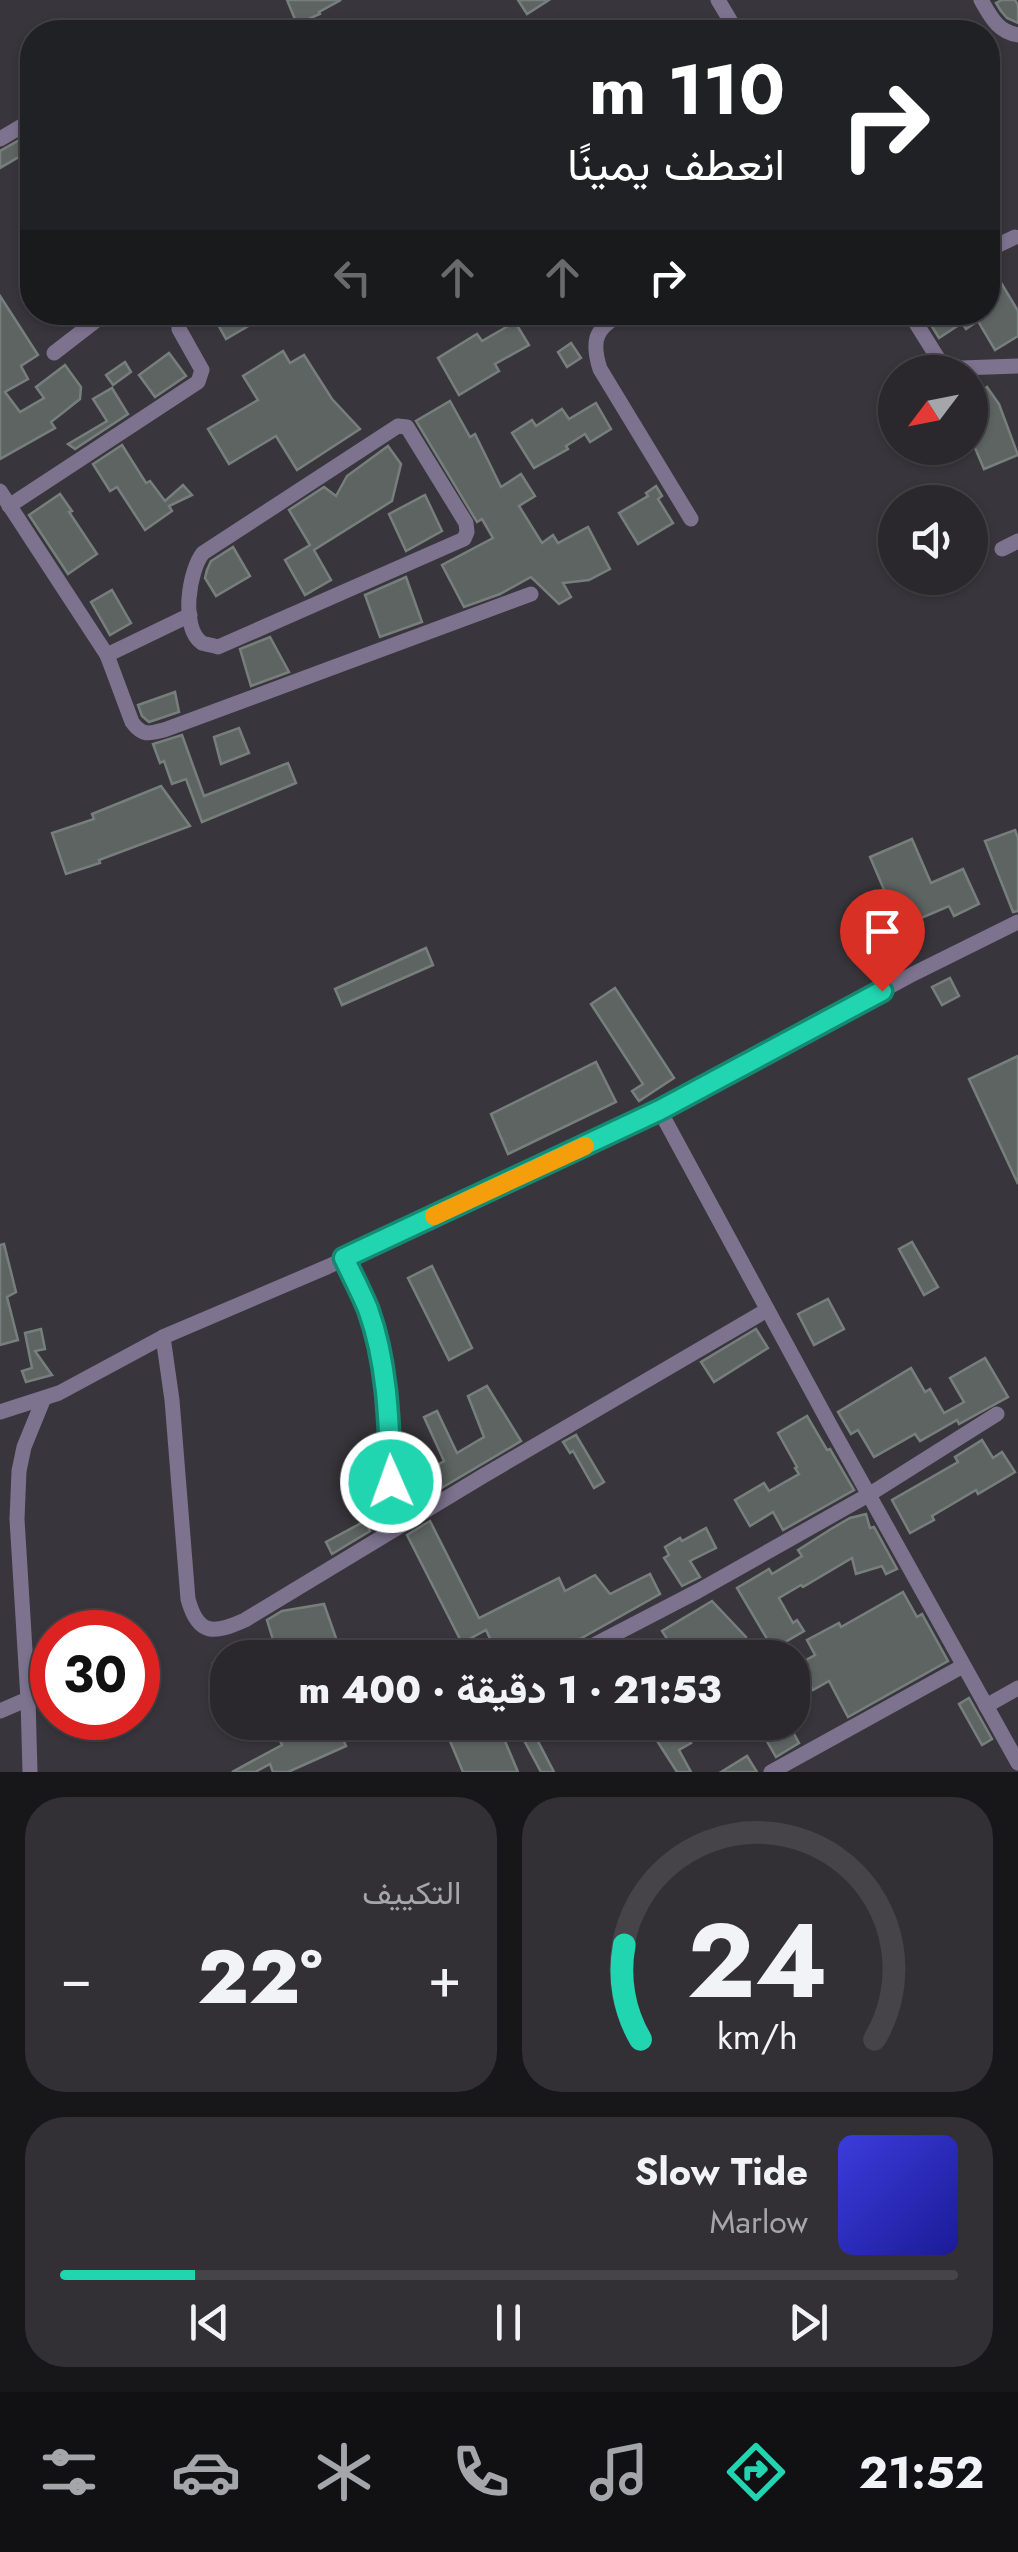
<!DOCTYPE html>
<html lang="ar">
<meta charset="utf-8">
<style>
:root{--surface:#2a282d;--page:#323035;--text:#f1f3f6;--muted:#a5a6aa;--line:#464449;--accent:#20d5b0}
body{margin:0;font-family:Jost,Vazirmatn,sans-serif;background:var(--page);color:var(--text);direction:rtl;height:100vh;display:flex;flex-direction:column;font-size:38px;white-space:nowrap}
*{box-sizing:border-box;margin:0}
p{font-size:32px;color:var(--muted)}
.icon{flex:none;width:55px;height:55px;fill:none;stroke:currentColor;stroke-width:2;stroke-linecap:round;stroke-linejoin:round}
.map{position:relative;height:1772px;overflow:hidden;direction:ltr}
.panel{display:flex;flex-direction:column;gap:25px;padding:25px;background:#171619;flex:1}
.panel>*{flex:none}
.guide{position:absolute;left:20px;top:20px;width:980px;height:305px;border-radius:40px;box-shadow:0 2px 8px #0004,0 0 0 2px var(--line);direction:rtl;background:#202124;color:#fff;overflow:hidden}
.needle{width:65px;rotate:238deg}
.buttons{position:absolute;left:878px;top:355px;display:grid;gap:20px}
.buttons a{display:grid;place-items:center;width:110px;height:110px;border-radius:50%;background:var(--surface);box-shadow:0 2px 8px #0004,0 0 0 2px var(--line);font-size:50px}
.speed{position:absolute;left:30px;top:1610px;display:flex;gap:20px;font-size:50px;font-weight:700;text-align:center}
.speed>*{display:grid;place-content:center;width:130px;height:130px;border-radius:50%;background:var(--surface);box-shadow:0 2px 8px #0004,0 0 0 2px var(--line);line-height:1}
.speed .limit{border:15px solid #d22;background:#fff;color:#111}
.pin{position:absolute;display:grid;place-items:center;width:85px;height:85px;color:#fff;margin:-102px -42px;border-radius:50% 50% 50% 0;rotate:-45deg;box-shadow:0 0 10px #0007}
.pin .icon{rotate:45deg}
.me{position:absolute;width:110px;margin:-55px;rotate:358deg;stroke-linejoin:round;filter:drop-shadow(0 0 8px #0008)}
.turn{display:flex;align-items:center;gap:35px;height:210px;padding:0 50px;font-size:45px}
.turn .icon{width:130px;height:130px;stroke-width:2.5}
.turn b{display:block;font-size:70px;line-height:85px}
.lanes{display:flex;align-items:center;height:95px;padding:0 50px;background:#0003;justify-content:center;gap:50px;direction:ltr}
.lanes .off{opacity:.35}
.big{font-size:75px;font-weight:800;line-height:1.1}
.panel .card{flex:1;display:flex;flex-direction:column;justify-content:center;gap:15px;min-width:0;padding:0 35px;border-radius:40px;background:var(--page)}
.panel .dial{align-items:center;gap:0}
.dial svg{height:260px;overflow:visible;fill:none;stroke:var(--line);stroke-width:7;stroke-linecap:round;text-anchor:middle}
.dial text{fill:var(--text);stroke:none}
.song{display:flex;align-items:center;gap:30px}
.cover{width:120px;height:120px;border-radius:15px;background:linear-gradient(135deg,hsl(240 70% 55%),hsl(240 70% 35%))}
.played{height:10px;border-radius:5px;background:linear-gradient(90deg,var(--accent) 15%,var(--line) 15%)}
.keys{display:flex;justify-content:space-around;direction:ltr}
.heat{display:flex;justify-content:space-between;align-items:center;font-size:55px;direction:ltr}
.panel .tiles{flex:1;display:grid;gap:25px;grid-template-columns:1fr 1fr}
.card:last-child{grid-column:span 2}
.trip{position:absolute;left:210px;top:1640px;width:600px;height:100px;border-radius:40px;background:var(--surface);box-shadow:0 2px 8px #0004,0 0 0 2px var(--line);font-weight:800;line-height:100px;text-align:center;direction:rtl}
.dock{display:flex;height:160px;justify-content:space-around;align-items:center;background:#111012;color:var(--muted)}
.dock .icon{width:70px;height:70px}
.dock .on{color:var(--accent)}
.dock b{font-size:45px;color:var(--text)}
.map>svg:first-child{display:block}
.building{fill:#5d6462;stroke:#777f7c;stroke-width:2.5}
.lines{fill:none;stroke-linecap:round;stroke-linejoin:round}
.minor{stroke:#7d738f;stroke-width:15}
.route-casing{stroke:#158a72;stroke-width:25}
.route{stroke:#20d5b0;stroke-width:18}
.slow{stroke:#f59e0b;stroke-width:18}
</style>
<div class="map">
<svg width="1018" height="1772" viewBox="0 0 1018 1772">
<rect width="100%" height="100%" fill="#38363c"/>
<g class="building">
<path d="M287 0H341L319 12 320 14 297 24Z"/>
<path d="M518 0H549L527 14Z"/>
<path d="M1002 0H1015L1018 5V23L1007 18 1001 11 996 3Z"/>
<path d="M32 133V168L24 154 0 168V151Z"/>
<path d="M988 261 1018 311V336L995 350 978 321 966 329 962 323 939 338 923 312H988Z"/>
<path d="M0 296 38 355 21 366 28 379 5 392 20 412 44 398 36 387 65 365 81 387 80 399 51 422 55 428 0 459Z"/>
<path d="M211 312H243L250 325 226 339Z"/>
<path d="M515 322 529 345 495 364 499 371 459 395 438 358 477 334 482 341Z"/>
<path d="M571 343 581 358 567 367 558 352Z"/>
<path d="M283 351 290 363 304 355 332 399 360 429 297 470 276 436 229 464 208 429 258 400 243 376Z"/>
<path d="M169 353 186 376 155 397 139 375Z"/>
<path d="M125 362 131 372 113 385 106 375Z"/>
<path d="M987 387 999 404 1018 455 984 469 970 436V398Z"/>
<path d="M112 388 128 414 75 449 68 444 107 421 93 399Z"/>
<path d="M450 401 470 437 475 434 501 487 521 474 535 496 519 506 542 543 553 535 558 543 588 527 610 569 589 580 563 583 571 597 559 604 531 577 500 594 464 607 442 565 493 538 482 519 477 522 416 421Z"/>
<path d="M596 403 611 429 590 442 585 434 566 446 568 449 534 468 512 433 532 420 536 426 562 409 569 419Z"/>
<path d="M122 445 146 483 150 481 165 501 183 485 192 495 169 506 172 511 145 530 117 487 110 491 93 464Z"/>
<path d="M388 446 401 464 392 501 314 550 331 580 305 595 285 560 310 545 289 510 324 487 336 496 347 476Z"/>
<path d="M656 486 662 496 658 499 673 523 638 544 619 513 648 496 646 493Z"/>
<path d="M60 494 72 511 69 512 97 554 68 574 29 515Z"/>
<path d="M425 495 442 531 406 551 389 514Z"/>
<path d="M233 547 250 576 216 596 205 578 207 570 211 561Z"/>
<path d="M406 577 422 622 380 637 365 595Z"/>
<path d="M112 590 131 623 110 635 91 602Z"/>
<path d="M270 637 289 672 251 686 240 649Z"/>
<path d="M175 692 179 712 149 722 142 716 138 705Z"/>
<path d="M239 728 249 753 221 764 214 737Z"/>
<path d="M182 735 204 796 288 763 296 783 202 822 186 779 172 784 164 761 160 763 153 744Z"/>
<path d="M161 786 190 826 99 860 100 863 66 874 52 833 94 819 92 814Z"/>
<path d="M1015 830 1018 838V911L1013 912 985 841Z"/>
<path d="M912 839 931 883 963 869 979 904 954 916 949 906 900 927 870 857Z"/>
<path d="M426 948 433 965 342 1005 335 989Z"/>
<path d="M950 978 959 996 942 1005 932 987Z"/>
<path d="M615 988 674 1078 639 1101 632 1091 643 1084 591 1004Z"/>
<path d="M1018 1056V1184L969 1079Z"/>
<path d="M596 1062 616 1102 508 1154 491 1114Z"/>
<path d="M912 1242 938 1287 924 1295 899 1249Z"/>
<path d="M4 1244 16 1292 7 1297 18 1340 0 1345V1245Z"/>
<path d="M432 1266 472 1348 449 1360 408 1278Z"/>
<path d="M828 1299 844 1329 814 1345 798 1314Z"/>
<path d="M41 1329 45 1349 35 1351 52 1375 26 1382 22 1371 32 1368 25 1333Z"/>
<path d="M756 1329 768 1348 714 1382 701 1362Z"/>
<path d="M985 1358 1008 1397 959 1424 957 1420 920 1441 915 1434 874 1457 858 1430 851 1434 838 1412 911 1368 925 1392 930 1389 944 1413 964 1402 950 1378Z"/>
<path d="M487 1386 521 1441 438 1490 428 1471 444 1461 424 1417 437 1411 457 1453 484 1437 468 1396Z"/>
<path d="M807 1416 827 1450 830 1449 854 1490 783 1530 773 1512 750 1526 735 1500 764 1483 769 1491 799 1474 795 1468 797 1467 778 1433Z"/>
<path d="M576 1435 604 1482 594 1488 573 1451 570 1453 563 1442Z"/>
<path d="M982 1440 993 1458 1002 1452 1015 1472 978 1494 976 1490 932 1516 934 1520 910 1533 892 1500 958 1462 955 1457Z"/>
<path d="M866 1514 870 1528 874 1527 897 1569 886 1574 882 1566 856 1574 852 1558 803 1587 801 1585 779 1598 793 1623 797 1620 804 1631 773 1649 737 1588 769 1569 772 1574 802 1556 798 1550 831 1529 850 1518Z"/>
<path d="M365 1521 370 1531 332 1554 326 1542Z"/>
<path d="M430 1521 479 1618 559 1578 565 1591 595 1575 610 1594 650 1574 660 1594 564 1648 558 1658H499L486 1630 462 1643 407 1535Z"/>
<path d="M706 1528 716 1548 690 1561 700 1577 682 1586 664 1558 669 1555 665 1547 680 1538 682 1541Z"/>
<path d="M903 1592 917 1617 922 1614 948 1661 848 1717 829 1681 813 1690 799 1664 815 1655 807 1640 839 1623 841 1627Z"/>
<path d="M712 1601 746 1637 747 1658H718L710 1642 685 1658H646L671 1645 662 1631Z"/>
<path d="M324 1604 343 1658H275L270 1644 274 1643 267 1620 282 1611Z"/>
<path d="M228 1659V1700H225L213 1663Z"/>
<path d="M969 1698 992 1739 982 1745 959 1704Z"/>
<path d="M282 1722H326L330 1734 339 1730 346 1746 288 1772H273L270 1764 255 1772H232L282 1745 276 1732Z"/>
<path d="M442 1722H497L518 1772H463Z"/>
<path d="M645 1722H679L691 1743 679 1750 691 1772H677Z"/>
<path d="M788 1723 799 1743 776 1757 764 1736Z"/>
<path d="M529 1724 554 1772H541L518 1729Z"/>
<path d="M747 1756 757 1772H721Z"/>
</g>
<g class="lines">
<g class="minor">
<path d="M718 0 737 32"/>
<path d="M981 0C991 17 997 31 1018 35"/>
<path d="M709 32 730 21"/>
<path d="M0 139 32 120"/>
<path d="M988 250 1015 237"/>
<path d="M625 312C597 327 590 338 600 369L691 519"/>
<path d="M909 312 939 360 961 368 1018 366"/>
<path d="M54 353 107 312"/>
<path d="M398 426 407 427 466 523 467 532 464 539 218 647C216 646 204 644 202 643 180 628 189 570 203 553Z"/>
<path d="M0 491 107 655 132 722C142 736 149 734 164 730L531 594"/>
<path d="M9 506 198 382 202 370 179 329 178 312"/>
<path d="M1002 549 1018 541"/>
<path d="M107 655 190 615"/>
<path d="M660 1111 913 974 1018 922"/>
<path d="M344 1258C352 1275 361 1291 368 1308 394 1378 392 1459 389 1532"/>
<path d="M163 1337 172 1400 188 1599C198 1636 214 1634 245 1620L483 1476 767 1310"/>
<path d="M0 1412 59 1393 163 1337 327 1267 660 1111 830 1425 1018 1763"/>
<path d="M569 1658 698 1591 870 1494 997 1414"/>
<path d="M28 1699 30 1772"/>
<path d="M986 1706 1018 1688"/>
<path d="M0 1711 28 1699 17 1519 19 1471 24 1447 44 1398"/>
<path d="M771 1772 963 1666"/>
</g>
</g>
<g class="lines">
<g class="route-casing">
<path id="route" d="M391 1482C389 1424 388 1364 368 1309 361 1292 352 1275 344 1258L660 1110 882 991"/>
</g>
<use href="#route" class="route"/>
<path class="slow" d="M434 1216 585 1146"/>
</g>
</svg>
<div class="buttons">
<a><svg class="needle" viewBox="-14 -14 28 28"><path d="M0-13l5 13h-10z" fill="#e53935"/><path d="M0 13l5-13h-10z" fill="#a5a6aa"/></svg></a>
<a><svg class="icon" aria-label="sound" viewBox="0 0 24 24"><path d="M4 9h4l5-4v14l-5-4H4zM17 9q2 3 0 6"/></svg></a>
</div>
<div class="speed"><div class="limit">30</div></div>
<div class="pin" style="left:882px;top:991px;background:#d93025"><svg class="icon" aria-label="arrive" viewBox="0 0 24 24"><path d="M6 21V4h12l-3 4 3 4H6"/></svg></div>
<svg class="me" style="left:391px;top:1482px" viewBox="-20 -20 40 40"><circle r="17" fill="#20d5b0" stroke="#fff" stroke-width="3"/><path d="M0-11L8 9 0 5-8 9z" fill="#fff"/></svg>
<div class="trip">21:53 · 1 دقيقة · 400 m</div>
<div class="guide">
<div class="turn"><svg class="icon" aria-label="right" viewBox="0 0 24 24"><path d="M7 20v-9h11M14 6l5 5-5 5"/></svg><div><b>110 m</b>انعطف يمينًا</div></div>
<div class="lanes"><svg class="icon off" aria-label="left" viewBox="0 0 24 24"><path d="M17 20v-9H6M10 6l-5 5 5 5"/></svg><svg class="icon off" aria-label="ahead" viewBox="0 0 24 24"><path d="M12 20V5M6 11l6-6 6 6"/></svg><svg class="icon off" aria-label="ahead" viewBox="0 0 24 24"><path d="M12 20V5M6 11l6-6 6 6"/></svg><svg class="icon" aria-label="right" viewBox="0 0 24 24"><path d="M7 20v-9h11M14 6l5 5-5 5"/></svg></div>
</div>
</div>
<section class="panel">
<div class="tiles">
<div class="card dial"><svg viewBox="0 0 100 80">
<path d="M14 69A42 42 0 1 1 86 69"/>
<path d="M14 69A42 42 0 0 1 9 40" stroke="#20d5b0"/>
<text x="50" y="56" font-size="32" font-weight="700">24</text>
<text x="50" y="72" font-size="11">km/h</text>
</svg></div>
<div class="card"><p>التكييف</p>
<div class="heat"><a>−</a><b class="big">22°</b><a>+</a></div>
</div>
<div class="card">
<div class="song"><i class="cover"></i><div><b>Slow Tide</b><p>Marlow</p></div></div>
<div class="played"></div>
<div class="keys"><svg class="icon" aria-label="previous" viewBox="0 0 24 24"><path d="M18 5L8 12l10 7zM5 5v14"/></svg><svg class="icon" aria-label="pause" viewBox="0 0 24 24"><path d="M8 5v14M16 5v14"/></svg><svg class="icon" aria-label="next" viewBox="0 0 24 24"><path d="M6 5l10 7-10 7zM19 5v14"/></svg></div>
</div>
</div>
</section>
<nav class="dock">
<b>21:52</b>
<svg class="icon on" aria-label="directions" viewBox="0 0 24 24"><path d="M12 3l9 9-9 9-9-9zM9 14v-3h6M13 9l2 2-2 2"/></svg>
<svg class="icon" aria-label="music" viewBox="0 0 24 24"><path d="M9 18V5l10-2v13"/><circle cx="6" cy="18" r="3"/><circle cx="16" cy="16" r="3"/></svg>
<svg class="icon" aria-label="phone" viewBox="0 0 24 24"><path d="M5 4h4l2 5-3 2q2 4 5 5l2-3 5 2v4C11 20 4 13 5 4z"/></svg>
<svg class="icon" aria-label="climate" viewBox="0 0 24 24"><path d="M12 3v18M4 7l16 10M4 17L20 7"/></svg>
<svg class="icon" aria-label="car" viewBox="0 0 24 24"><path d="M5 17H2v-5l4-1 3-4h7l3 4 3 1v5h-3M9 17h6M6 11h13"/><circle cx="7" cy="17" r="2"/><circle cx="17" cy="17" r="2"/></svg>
<svg class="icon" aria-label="filters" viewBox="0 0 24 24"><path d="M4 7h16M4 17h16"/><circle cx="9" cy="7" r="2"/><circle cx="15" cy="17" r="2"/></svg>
</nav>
